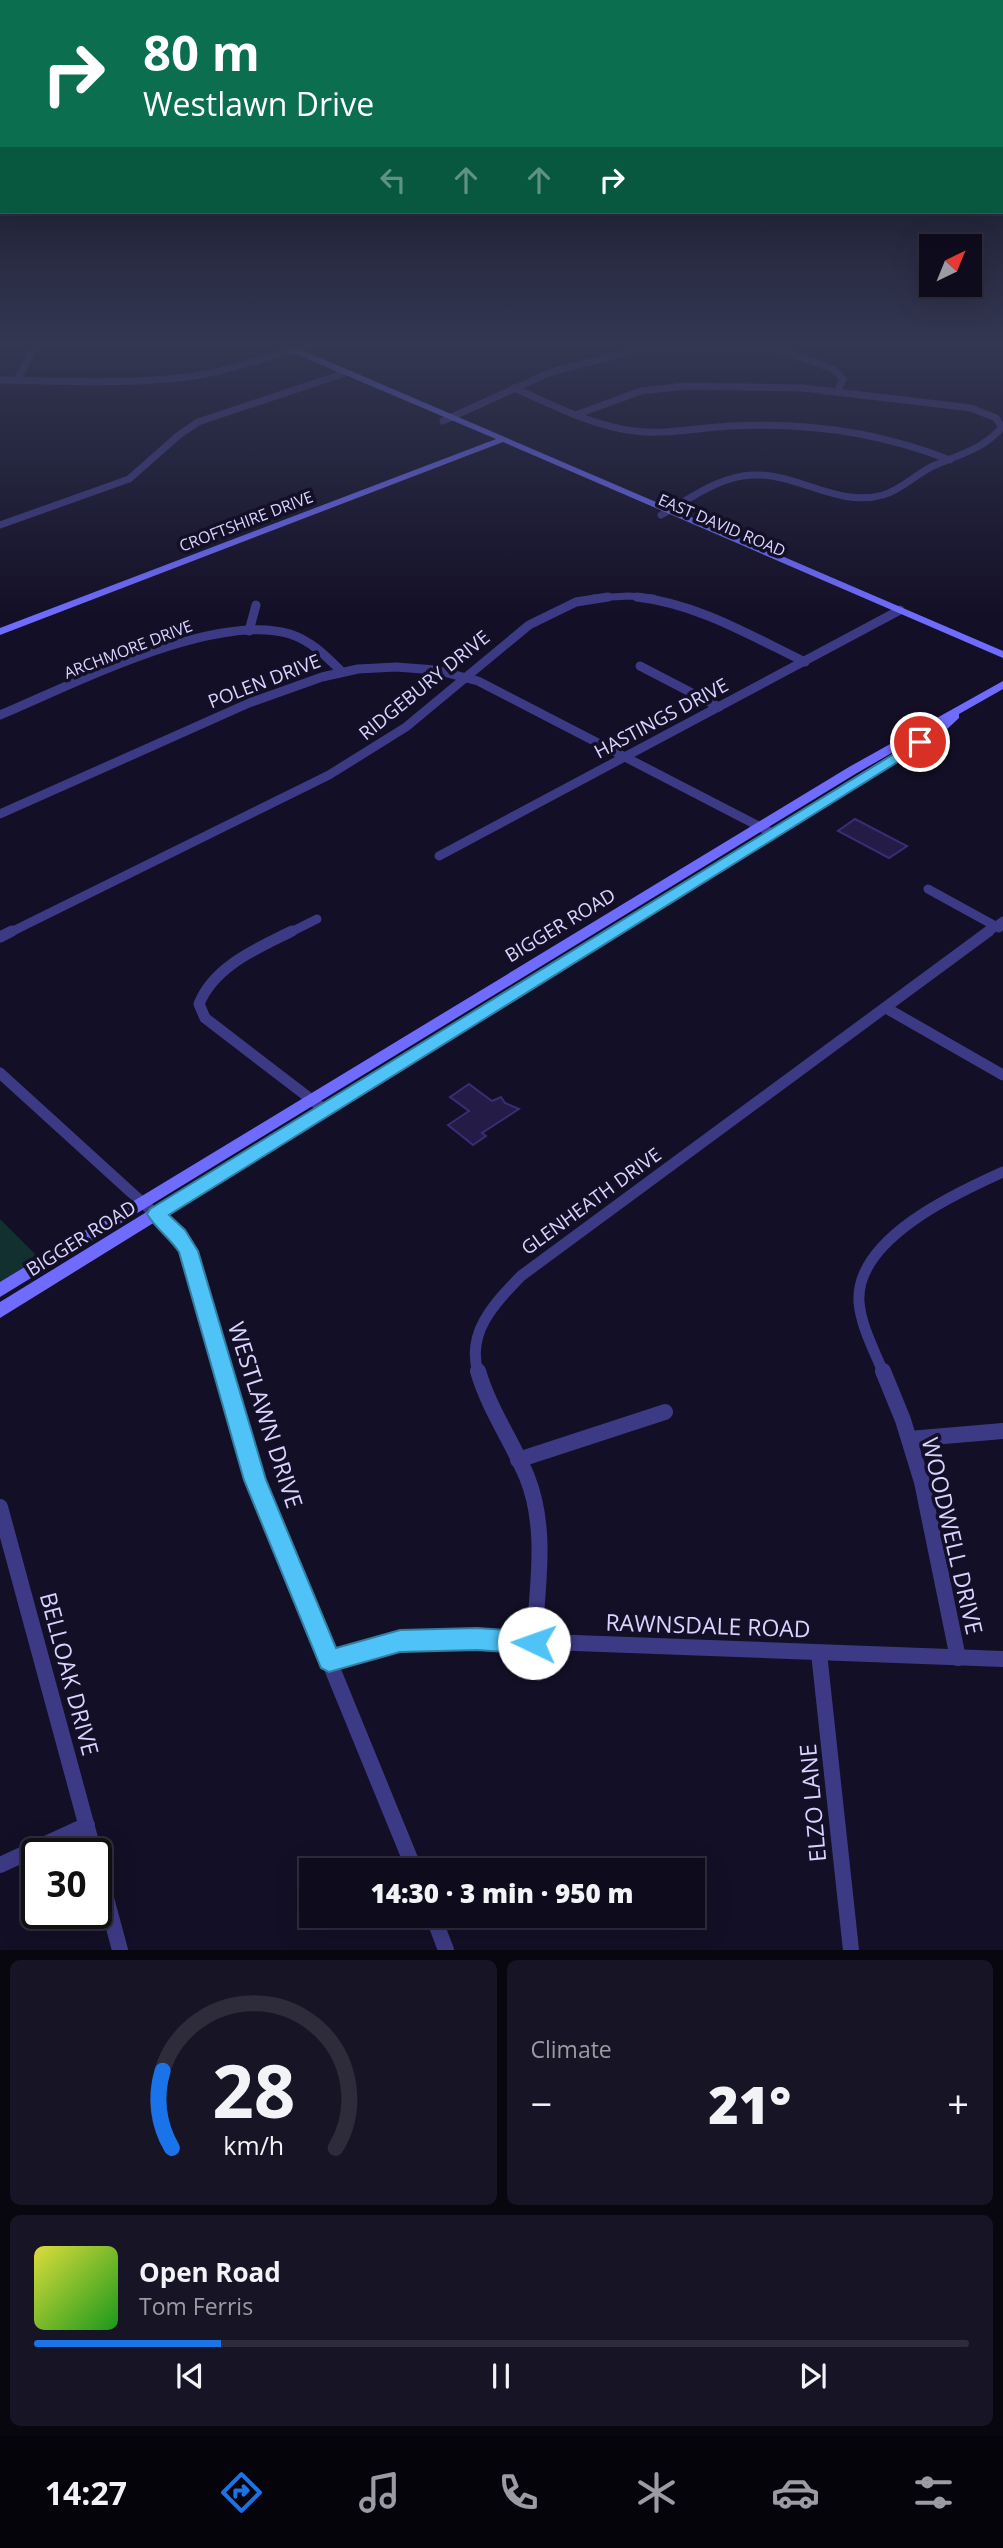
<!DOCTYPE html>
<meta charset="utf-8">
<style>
:root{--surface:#0e0b1c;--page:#171425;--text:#f1f3f6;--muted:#9b9ba3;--line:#2e2b3b;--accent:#1a73e8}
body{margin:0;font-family:"Open Sans",sans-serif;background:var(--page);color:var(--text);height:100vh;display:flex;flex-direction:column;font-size:26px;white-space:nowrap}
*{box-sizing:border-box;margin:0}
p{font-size:23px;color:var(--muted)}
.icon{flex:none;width:38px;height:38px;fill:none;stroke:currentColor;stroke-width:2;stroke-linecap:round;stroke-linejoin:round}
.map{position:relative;height:1950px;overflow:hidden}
.details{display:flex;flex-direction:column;gap:10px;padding:10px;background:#08060f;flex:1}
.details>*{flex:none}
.banner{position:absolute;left:0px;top:0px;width:1004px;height:214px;box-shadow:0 7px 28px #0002,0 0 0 2px var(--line);background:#0b6e4f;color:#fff;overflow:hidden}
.needle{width:46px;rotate:43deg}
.fabs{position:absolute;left:919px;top:234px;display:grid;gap:14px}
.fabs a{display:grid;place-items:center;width:63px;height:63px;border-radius:0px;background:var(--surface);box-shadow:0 7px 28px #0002,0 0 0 2px var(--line);font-size:35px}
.speed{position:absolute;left:21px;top:1838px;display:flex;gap:14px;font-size:35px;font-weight:700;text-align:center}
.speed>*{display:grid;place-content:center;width:91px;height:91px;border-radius:50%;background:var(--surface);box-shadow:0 7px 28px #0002,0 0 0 2px var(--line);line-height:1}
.speed .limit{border:4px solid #111;border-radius:10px;background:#fff;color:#111}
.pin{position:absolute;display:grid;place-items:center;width:60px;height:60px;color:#fff;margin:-30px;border:4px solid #fff;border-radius:50%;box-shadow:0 2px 7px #0007}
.me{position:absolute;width:77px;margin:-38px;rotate:273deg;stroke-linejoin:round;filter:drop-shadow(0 0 5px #0008)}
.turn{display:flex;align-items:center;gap:24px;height:147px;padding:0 28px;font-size:32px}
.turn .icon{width:91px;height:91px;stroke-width:2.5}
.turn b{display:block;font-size:49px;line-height:60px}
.lanes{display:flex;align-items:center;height:66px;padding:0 28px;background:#0003;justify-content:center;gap:35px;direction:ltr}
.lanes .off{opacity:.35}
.big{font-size:52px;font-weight:800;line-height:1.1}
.details .widget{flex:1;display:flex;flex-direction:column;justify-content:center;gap:10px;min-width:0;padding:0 24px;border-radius:10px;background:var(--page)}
.details .dial{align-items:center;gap:0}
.dial svg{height:182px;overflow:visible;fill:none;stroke:var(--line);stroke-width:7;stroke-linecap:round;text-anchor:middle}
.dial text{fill:var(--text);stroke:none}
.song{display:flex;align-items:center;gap:21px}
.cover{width:84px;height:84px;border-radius:10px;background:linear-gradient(135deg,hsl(60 70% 55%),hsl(120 70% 35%))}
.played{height:7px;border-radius:4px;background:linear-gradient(90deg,var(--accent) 20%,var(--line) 20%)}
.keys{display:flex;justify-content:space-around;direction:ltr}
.heat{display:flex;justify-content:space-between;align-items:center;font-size:38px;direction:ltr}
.details .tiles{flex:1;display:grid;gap:10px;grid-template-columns:1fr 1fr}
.widget:last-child{grid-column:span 2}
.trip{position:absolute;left:299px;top:1858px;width:406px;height:70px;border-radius:0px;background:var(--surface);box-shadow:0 7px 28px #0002,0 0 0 2px var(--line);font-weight:800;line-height:70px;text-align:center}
.dock{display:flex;height:112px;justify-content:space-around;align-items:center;background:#06040b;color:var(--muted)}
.dock .icon{width:49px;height:49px}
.dock .current{color:var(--accent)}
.dock b{font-size:32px;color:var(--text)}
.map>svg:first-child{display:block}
.green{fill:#12302f}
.building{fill:#241b47;stroke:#3b2d73;stroke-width:2}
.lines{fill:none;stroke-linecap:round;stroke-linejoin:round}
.street-far3{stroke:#3d3a85;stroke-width:7}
.street-far2{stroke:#3d3a85;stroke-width:9}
.street-far1{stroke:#3d3a85;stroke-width:11}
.street{stroke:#3d3a85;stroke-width:16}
.secondary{fill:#6f6bff;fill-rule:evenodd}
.route{fill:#4fc3f7;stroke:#337fa1;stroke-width:2}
.labels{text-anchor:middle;stroke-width:7;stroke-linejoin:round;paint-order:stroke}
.far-street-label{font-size:16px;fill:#d9d4ff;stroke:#130f26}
.street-label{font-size:19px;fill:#d9d4ff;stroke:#130f26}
.near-street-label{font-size:23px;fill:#d9d4ff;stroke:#130f26}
</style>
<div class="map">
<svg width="1003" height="1950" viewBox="0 0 1003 1950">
<rect width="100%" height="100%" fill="#130f26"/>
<path class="green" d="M0 1219 44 1263 0 1290Z"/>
<g class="building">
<path d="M855 819 907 846 889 858 838 831Z"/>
<path d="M469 1084 492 1101 501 1097 505 1103 519 1109 482 1133 486 1136 473 1145 448 1125 469 1111 450 1097Z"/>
</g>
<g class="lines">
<g class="street-far3">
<path d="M0 380C65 381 131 385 195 376 229 371 262 358 295 350"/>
<path d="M17 380 37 343"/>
<path d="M514 388C553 405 592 426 634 431 666 435 698 428 730 426 805 422 880 432 950 460"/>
<path d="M578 414 641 391 685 386 802 388 971 408 996 418 1002 427C984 449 958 455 933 466 916 474 901 490 883 495 838 508 798 473 753 475 719 476 690 499 661 515"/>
<path d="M443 421 551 372 633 351 765 348 792 354 833 369 843 379 837 392"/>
<path d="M0 525 129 479 179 435 198 422 345 373"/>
<path d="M594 598 629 596 653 598"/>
</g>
<g class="street-far2">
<path d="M637 597C698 604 751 636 805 662"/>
<path d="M249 631 256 605"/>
<path d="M640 666 719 707"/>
<path d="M0 715C72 685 214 611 290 634 311 641 325 655 341 671"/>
<path d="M0 814 249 703 322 677 358 669 396 667 436 670 478 681 772 833"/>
<path d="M439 856 900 610"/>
<path d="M928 889 999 928"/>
<path d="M9 933 329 775 406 727 529 625 576 602 608 597"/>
<path d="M289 933 317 919"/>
<path d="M987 933 1003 921"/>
</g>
<g class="street-far1">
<path d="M292 931C258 948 214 966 199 1004L205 1018 325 1110"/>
<path d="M0 937 12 931"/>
<path d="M886 1008 1003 1075"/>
<path d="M0 1073 178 1235 189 1251 224 1372"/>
<path d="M478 1372C466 1332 495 1303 521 1276L989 931"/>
<path d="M883 1372C874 1350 861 1326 859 1302 855 1239 956 1193 1003 1172"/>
</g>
<g class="street">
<path d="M224 1371 255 1480 415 1871"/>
<path d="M478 1371C489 1409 512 1441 527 1477 548 1529 537 1588 534 1642"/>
<path d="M883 1371 903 1420 922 1482 958 1658"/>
<path d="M909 1439 1003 1431"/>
<path d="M518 1460 665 1412"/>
<path d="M0 1507 94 1853"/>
<path d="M819 1653 851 1950"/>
<path d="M329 1661 400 1641 438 1638 1003 1659"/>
<path d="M96 1861 120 1950"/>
<path d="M0 1865 87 1825"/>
<path d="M433 1916 446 1950"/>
</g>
<g class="secondary">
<path d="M270 343C279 343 285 346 293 347 302 348 313 343 322 343L302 350 1003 651V658L503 442 0 635V628L496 439Z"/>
<path d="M1003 681V689L959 714V718L946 730 880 773 0 1318V1302L928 732 857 773 0 1297V1282L849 767Z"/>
</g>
</g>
<linearGradient id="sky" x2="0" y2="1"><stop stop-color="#0a0815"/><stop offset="0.56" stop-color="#333752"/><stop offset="1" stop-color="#333752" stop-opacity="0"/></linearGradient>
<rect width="1003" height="616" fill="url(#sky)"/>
<path class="route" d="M920 738 925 740V745L169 1215 185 1230 198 1251 266 1480 336 1648 400 1630 477 1628 534 1632 542 1635 545 1643 542 1650 534 1654 477 1650 400 1652 329 1672 321 1668 244 1480 179 1252C170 1238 156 1229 147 1214L150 1209Z"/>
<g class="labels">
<g class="far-street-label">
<text transform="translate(246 521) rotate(-21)" y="6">CROFTSHIRE DRIVE</text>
<text transform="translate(722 525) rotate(23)" y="6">EAST DAVID ROAD</text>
<text transform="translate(128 649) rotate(-21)" y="6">ARCHMORE DRIVE</text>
</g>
<g class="street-label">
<text transform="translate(264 681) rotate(-21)" y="7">POLEN DRIVE</text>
<text transform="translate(424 685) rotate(-39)" y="7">RIDGEBURY DRIVE</text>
<text transform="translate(661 718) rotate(-28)" y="7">HASTINGS DRIVE</text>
<text transform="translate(560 925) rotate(-31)" y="7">BIGGER ROAD</text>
<text transform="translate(591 1201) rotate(-36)" y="7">GLENHEATH DRIVE</text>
<text transform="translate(81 1238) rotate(-32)" y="7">BIGGER ROAD</text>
</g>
<g class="near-street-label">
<text transform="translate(265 1415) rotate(72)" y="8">WESTLAWN DRIVE</text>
<text transform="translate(952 1536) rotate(77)" y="8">WOODWELL DRIVE</text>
<text transform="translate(708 1626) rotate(2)" y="8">RAWNSDALE ROAD</text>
<text transform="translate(69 1674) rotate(75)" y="8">BELLOAK DRIVE</text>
<text transform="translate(813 1803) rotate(-95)" y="8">ELZO LANE</text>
</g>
</g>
</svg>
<div class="fabs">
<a><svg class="needle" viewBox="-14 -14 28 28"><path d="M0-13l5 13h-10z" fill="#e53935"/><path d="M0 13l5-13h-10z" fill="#9b9ba3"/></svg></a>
</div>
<div class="speed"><div class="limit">30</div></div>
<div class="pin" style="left:920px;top:742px;background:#d93025"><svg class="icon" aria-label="arrive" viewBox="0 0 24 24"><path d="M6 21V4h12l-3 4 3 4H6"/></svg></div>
<svg class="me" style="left:534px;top:1643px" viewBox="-20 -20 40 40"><circle r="19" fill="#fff"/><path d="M0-13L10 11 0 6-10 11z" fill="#4fc3f7"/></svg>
<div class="trip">14:30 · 3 min · 950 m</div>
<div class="banner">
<div class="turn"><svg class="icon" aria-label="right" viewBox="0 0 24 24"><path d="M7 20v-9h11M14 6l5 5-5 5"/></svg><div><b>80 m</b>Westlawn Drive</div></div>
<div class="lanes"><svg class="icon off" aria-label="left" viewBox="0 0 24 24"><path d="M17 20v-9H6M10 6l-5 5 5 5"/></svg><svg class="icon off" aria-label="ahead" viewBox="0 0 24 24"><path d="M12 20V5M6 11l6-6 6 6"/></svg><svg class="icon off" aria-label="ahead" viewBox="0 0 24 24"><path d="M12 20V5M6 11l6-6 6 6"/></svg><svg class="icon" aria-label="right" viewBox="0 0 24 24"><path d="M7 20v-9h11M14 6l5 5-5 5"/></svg></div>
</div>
</div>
<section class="details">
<div class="tiles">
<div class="widget dial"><svg viewBox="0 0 100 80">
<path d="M14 69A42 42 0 1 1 86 69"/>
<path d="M14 69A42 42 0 0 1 10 35" stroke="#1a73e8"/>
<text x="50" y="56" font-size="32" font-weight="700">28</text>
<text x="50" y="72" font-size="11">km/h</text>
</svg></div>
<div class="widget"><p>Climate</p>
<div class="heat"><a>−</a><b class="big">21°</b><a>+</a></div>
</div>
<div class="widget">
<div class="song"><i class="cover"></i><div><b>Open Road</b><p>Tom Ferris</p></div></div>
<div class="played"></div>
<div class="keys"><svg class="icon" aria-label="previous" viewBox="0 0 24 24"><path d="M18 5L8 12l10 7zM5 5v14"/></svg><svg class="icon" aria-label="pause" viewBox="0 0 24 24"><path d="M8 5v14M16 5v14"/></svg><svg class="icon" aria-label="next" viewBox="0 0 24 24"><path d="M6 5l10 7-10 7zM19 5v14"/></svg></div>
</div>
</div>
</section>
<nav class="dock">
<b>14:27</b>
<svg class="icon current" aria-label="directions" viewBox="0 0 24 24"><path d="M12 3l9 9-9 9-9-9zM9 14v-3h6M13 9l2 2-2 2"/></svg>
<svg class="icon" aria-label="music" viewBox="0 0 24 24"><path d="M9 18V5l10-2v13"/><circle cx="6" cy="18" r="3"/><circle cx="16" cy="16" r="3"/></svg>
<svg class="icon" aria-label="phone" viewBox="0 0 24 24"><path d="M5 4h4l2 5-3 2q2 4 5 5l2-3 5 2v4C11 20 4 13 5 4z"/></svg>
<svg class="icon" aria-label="climate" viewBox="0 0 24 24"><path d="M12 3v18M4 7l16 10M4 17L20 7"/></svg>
<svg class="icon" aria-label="car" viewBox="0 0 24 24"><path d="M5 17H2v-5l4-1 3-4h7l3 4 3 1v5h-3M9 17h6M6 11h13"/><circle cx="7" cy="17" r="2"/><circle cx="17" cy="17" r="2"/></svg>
<svg class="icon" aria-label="filters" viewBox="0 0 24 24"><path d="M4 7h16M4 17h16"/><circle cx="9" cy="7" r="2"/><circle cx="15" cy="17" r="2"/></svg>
</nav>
